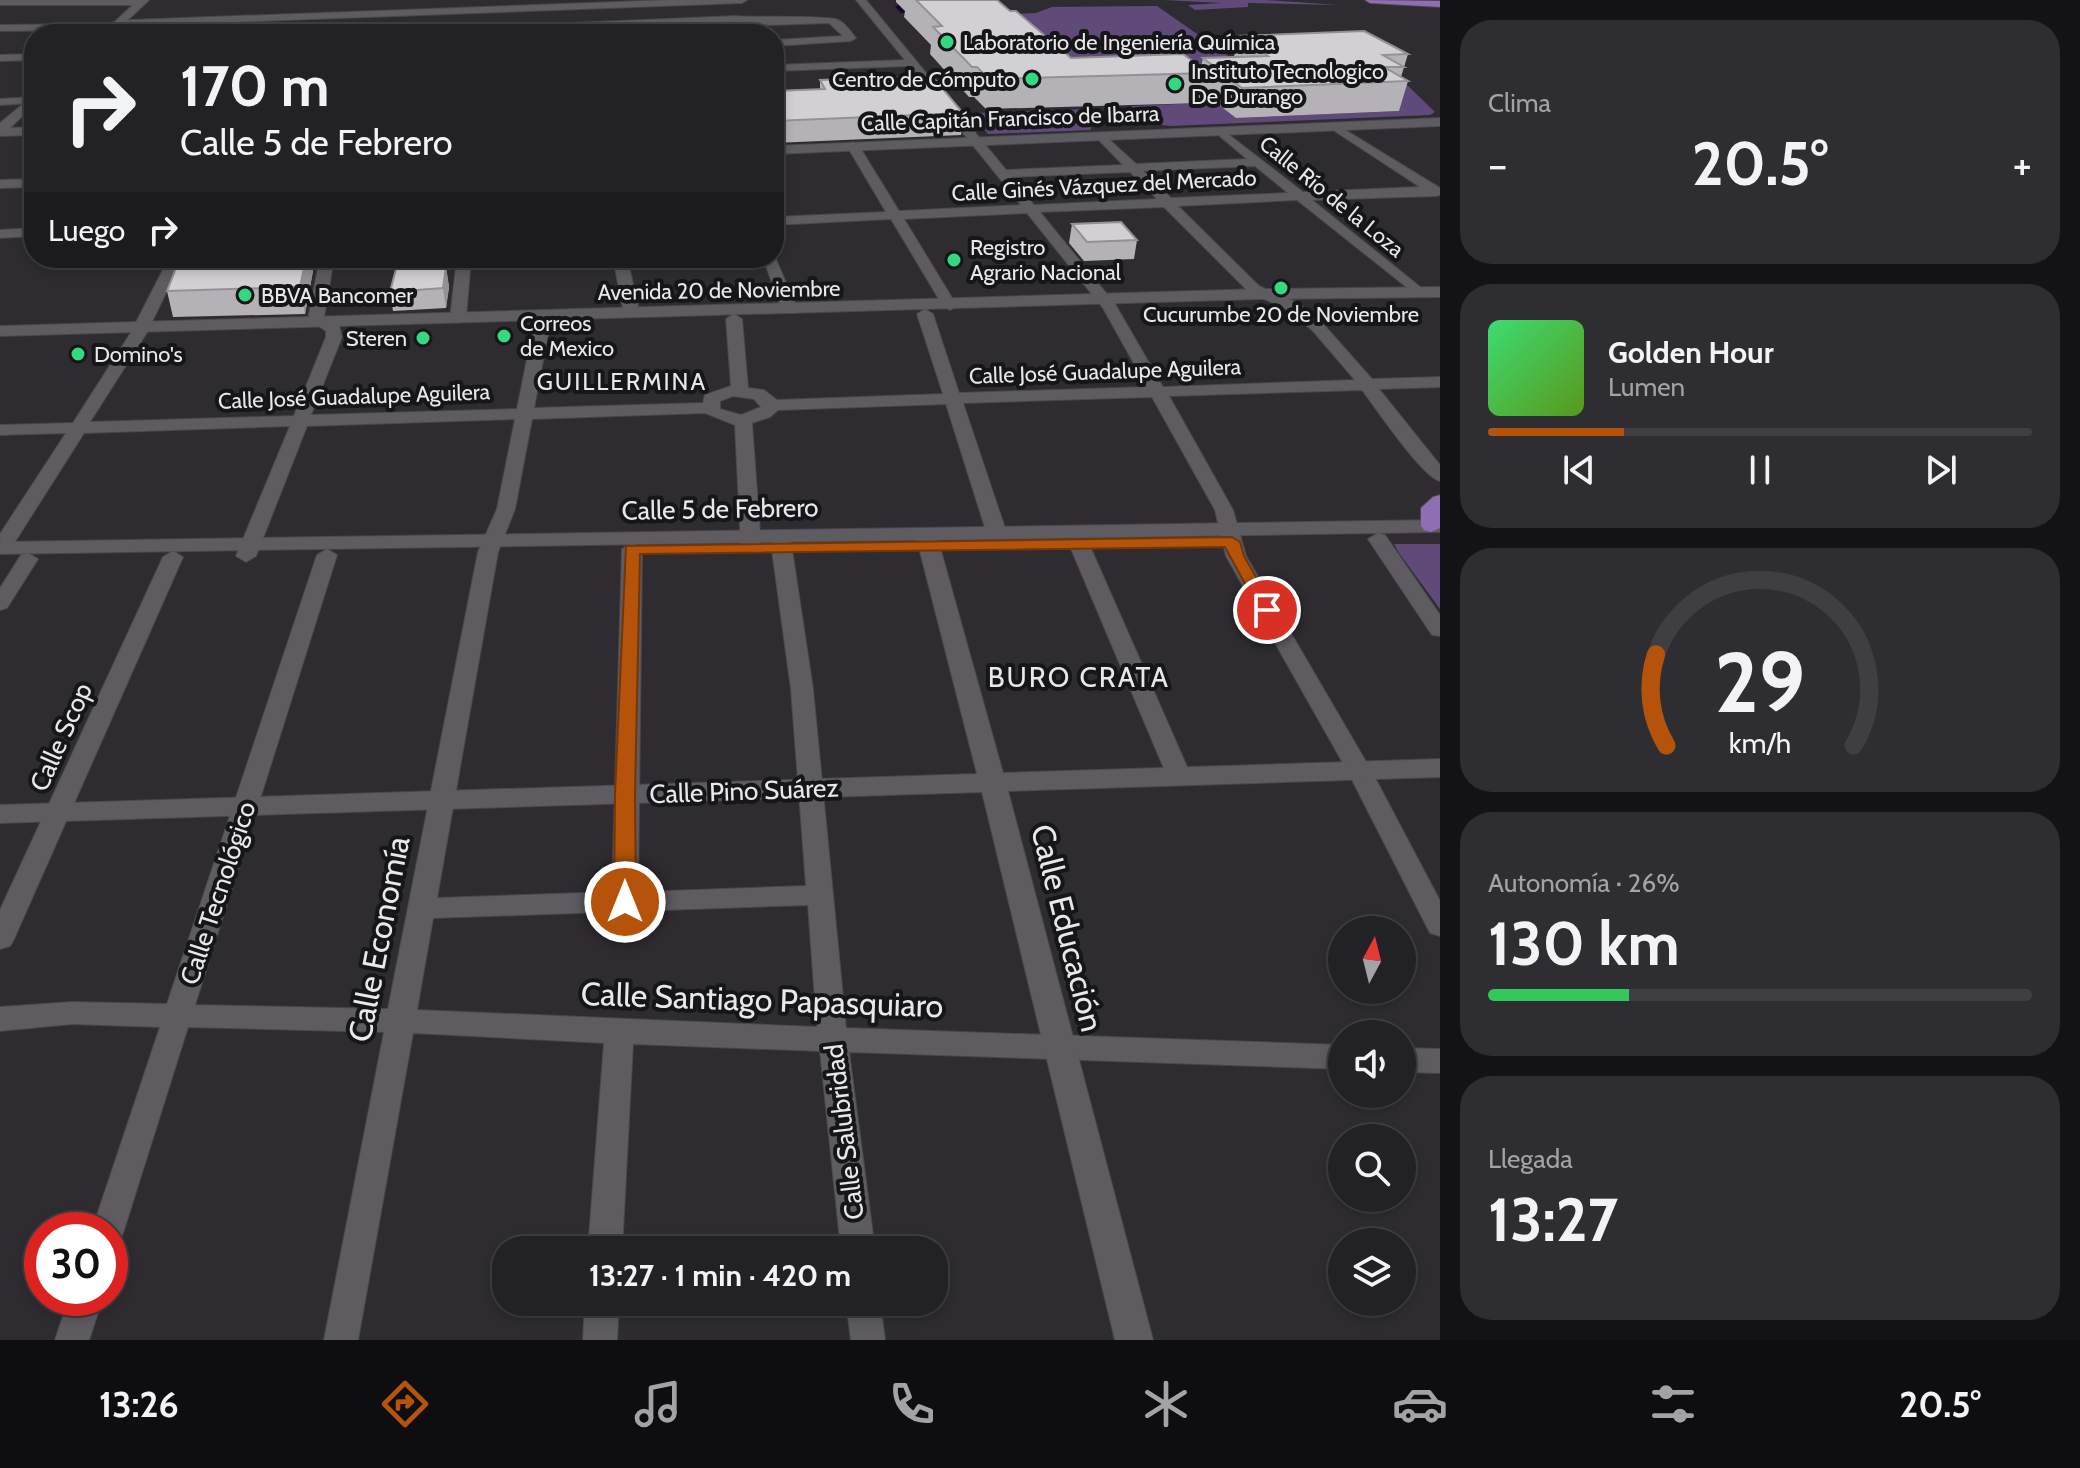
<!DOCTYPE html>
<html lang="es">
<meta charset="utf-8">
<style>
:root{--surface:#222125;--page:#2e2e32;--text:#f1f3f6;--muted:#a2a3a7;--line:#3f3e42;--accent:#b45309}
body{margin:0;font-family:Cabin,sans-serif;background:var(--page);color:var(--text);height:100vh;display:flex;flex-direction:column;font-size:30px;white-space:nowrap}
*{box-sizing:border-box;margin:0}
p{font-size:26px;color:var(--muted)}
.icon{flex:none;width:44px;height:44px;fill:none;stroke:currentColor;stroke-width:2;stroke-linecap:round;stroke-linejoin:round}
.map{position:relative;flex:1;overflow:hidden}
.panel{display:flex;flex-direction:column;gap:20px;padding:20px;background:#131214;width:640px}
.panel>*{flex:none}
.top-card{position:absolute;left:24px;top:24px;width:760px;height:244px;border-radius:32px;box-shadow:0 4px 12px #0003,0 0 0 2px var(--line);background:#222125;color:var(--text);overflow:hidden}
.needle{width:52px;rotate:7deg}
.buttons{position:absolute;left:1328px;top:916px;display:grid;gap:16px}
.buttons a{display:grid;place-items:center;width:88px;height:88px;border-radius:50%;background:var(--surface);box-shadow:0 4px 12px #0003,0 0 0 2px var(--line);font-size:40px}
.speed{position:absolute;left:24px;top:1212px;display:flex;gap:16px;font-size:40px;font-weight:700;text-align:center}
.speed>*{display:grid;place-content:center;width:104px;height:104px;border-radius:50%;background:var(--surface);box-shadow:0 4px 12px #0003,0 0 0 2px var(--line);line-height:1}
.speed .limit{border:12px solid #d22;background:#fff;color:#111}
.pin{position:absolute;display:grid;place-items:center;width:68px;height:68px;color:#fff;margin:-34px;border:4px solid #fff;border-radius:50%;box-shadow:0 2px 8px #0007}
.me{position:absolute;width:88px;margin:-44px;rotate:0deg;stroke-linejoin:round;filter:drop-shadow(0 0 6px #0008)}
.turn{display:flex;align-items:center;gap:28px;height:168px;padding:0 24px;font-size:36px}
.turn .icon{width:104px;height:104px;stroke-width:2.5}
.turn b{display:block;font-size:56px;line-height:68px}
.then{display:flex;align-items:center;height:76px;padding:0 24px;background:#0003;gap:16px;font-size:30px}
.big{font-size:60px;font-weight:700;line-height:1.1}
.panel .tile{flex:1;display:flex;flex-direction:column;justify-content:center;gap:12px;min-width:0;padding:0 28px;border-radius:32px;background:var(--page)}
.panel .dial{align-items:center;gap:0}
.dial svg{height:208px;overflow:visible;fill:none;stroke:var(--line);stroke-width:7;stroke-linecap:round;text-anchor:middle}
.dial text{fill:var(--text);stroke:none}
.song{display:flex;align-items:center;gap:24px}
.cover{width:96px;height:96px;border-radius:12px;background:linear-gradient(135deg,hsl(140 70% 55%),hsl(90 70% 35%))}
.played{height:8px;border-radius:4px;background:linear-gradient(90deg,var(--accent) 25%,var(--line) 25%)}
.keys{display:flex;justify-content:space-around;direction:ltr}
.heat{display:flex;justify-content:space-between;align-items:center;font-size:44px;direction:ltr}
.charge{height:12px;border-radius:6px;background:linear-gradient(90deg,#34c759 26%,var(--line) 0)}
.trip{position:absolute;left:492px;top:1236px;width:456px;height:80px;border-radius:32px;background:var(--surface);box-shadow:0 4px 12px #0003,0 0 0 2px var(--line);font-weight:700;line-height:80px;text-align:center}
.dock{display:flex;height:128px;justify-content:space-around;align-items:center;background:#0e0d0f;color:var(--muted)}
.dock .icon{width:56px;height:56px}
.dock .selected{color:var(--accent)}
.dock b{font-size:36px;color:var(--text)}
main{display:flex;flex:1;min-height:0}
.map>svg:first-child{display:block}
.green{fill:#604a7a}
.lines{fill:none;stroke-linecap:round;stroke-linejoin:round}
.canal{fill:#1c0430;fill-rule:evenodd}
.street-casing{stroke:#48474b;stroke-width:2}
.secondary-casing{stroke:#48474b;stroke-width:2}
.primary-casing{stroke:#48474b;stroke-width:2}
.street{fill:#5e5c61;fill-rule:evenodd}
.secondary{fill:#5e5c61;fill-rule:evenodd}
.primary{fill:#8f6eb3;fill-rule:evenodd}
.wall{fill:#b5b2b7}
.shaded-wall{fill:#939195}
.building{fill:#d2cfd5;stroke:#939195;stroke-width:2}
.route{fill:#b45309;stroke:#753606;stroke-width:2}
.poi-dot{fill:#33d881;stroke:#161517;stroke-width:3}
.labels{text-anchor:middle;stroke-width:8;stroke-linejoin:round;paint-order:stroke}
.far-poi-label{font-size:22px;fill:#e8e7e9;stroke:#161517;text-anchor:start}
.far-street-label{font-size:22px;fill:#e8e7e9;stroke:#161517}
.far-neighbourhood-label{font-size:24px;letter-spacing:2px;fill:#e8e7e9;stroke:#161517}
.street-label{font-size:26px;fill:#e8e7e9;stroke:#161517}
.neighbourhood-label{font-size:28px;letter-spacing:2px;fill:#e8e7e9;stroke:#161517}
.near-street-label{font-size:32px;fill:#e8e7e9;stroke:#161517}
</style>
<main>
<div class="map">
<svg width="1440" height="1340" viewBox="0 0 1440 1340">
<rect width="100%" height="100%" fill="#2e2c31"/>
<g class="green">
<path d="M1163 0H1266L1340 5 1248 3V7L1195 10 1188 5 1222 3Z"/>
<path d="M1157 6 1237 62 1244 76 1074 68 1014 14 1036 13 1052 7Z"/>
<path d="M1391 85H1407L1435 112 1430 115 1170 126 1162 125 1144 109 1130 110 1132 106 1248 101 1250 103 1215 106 1251 105 1236 118 1399 111 1390 105Z"/>
<path d="M1090 109 1096 115 1090 121 1091 130 988 134 971 113Z"/>
<path d="M1394 544H1440V609L1399 553Z"/>
</g>
<g class="lines">
<path class="canal" d="M900 4 921 9 923 11 901 13 895 7Z"/>
<g class="street-casing">
<g id="street">
<path d="M0 0H145L147 2 142 5H0Z"/>
<path d="M669 0H747L742 3 131 26 101 30 0 31V25L101 24 131 20Z"/>
<path d="M856 0H866L1006 170 1123 165 1095 136 1101 132 1136 164 1247 159 1216 133V129L1220 128 1303 192 1420 187 1330 128V124L1334 123 1440 188V195L1437 196 1312 200 1424 290 1426 293 1419 297 1297 200 1178 206 1259 286 1298 303 1324 325 1372 379 1440 377V387L1379 389 1440 465V481C1422 477 1376 408 1362 390L1169 396 1233 510 1246 556 1372 772 1440 901V936L1430 933 1348 772 1226 556 1215 510 1152 397 963 403 1007 534 997 540 987 534 946 404 778 410 770 417 752 423 761 547 751 553 741 547 735 425 705 413 532 419 515 509 498 552 437 898 612 892 622 549 632 543 642 549 638 892 806 886 791 689 770 536 780 530 790 536 813 689 846 1028 1342 1045V1069L849 1052 875 1250H841L820 1051 633 1044 622 1250H588L604 1043 413 1033 358 1340H324L384 1032 188 1027 124 1230 120 1241 110 1244V1230H92L160 1027 72 1024 0 1031V1007L72 1002 167 1004 317 555 327 549 337 555 195 1005 388 1009 478 552 497 509 515 419 307 426 256 556 246 562 236 556 290 426 84 433 11 548 1 554 0 534 66 433 0 435V425L73 423 130 334 169 258H183L146 334 90 422 294 416 326 337V331L308 319 320 258H334L324 317 339 326 342 337 311 415 517 409 534 324 542 319 550 324 534 408 703 403 705 395 731 386 726 319 734 314 742 319 748 388 764 390 777 400 943 394 917 314 925 309 933 314 959 393 1147 387 1103 308 1027 213 904 219 957 306 950 310 943 306 891 219 774 225V217L886 212 847 146 853 142 859 146 899 211 1021 205 909 66 774 71V65L905 60ZM1255 166 1288 193 1171 198 1143 171ZM1130 172 1157 199 1034 205 1011 177ZM1164 207 1249 292 1288 310 1313 331 1355 380 1163 387 1115 304 1040 212ZM733 396 754 399 761 407 741 415 720 409V401ZM808 905 817 1027 417 1010 433 918Z"/>
<path d="M736 16C754 18 830 15 838 20 845 23 851 32 856 38L851 41 774 46V40L843 36 829 23 769 25 736 22 450 34 424 32 429 29Z"/>
<path d="M34 54V60L0 61V55Z"/>
<path d="M34 97V103L0 105V99Z"/>
<path d="M34 228V236L0 238V230Z"/>
<path d="M774 255 798 310 795 313H785L782 310 763 258H774Z"/>
<path d="M457 258H471L466 318 458 323 450 318Z"/>
<path d="M613 258H627L640 314 637 317H627L624 314Z"/>
<path d="M1378 533 1385 535 1440 615V636L1432 635 1368 539Z"/>
<path d="M1079 538 1089 544 1192 778 1189 784H1171L1168 778 1069 544Z"/>
<path d="M173 551 183 557 14 939 10 946 0 949V910L163 557Z"/>
<path d="M28 553 38 559 7 608 0 610V588L21 555Z"/>
<path d="M1402 1048 1440 1049V1073L1402 1072Z"/>
<path d="M69 1298H103L89 1340H55Z"/>
<path d="M585 1302H619L617 1340H583Z"/>
<path d="M846 1302H880L885 1340H851Z"/>
</g>
</g>
<g class="secondary-casing">
<g id="secondary">
<path d="M138 0H149L113 34H102Z"/>
<path d="M34 95V105L10 128 34 127V135L0 136V123Z"/>
<path d="M1440 118V126L774 154V146Z"/>
<path d="M34 179V187L0 188V180Z"/>
<path d="M1440 287V297L1261 299 0 336V326L1261 289Z"/>
<path d="M1440 520V532L938 540 1003 773 1440 759V777L1008 791 1153 1340H1115L982 792 0 823V805L977 774 917 540 0 554V542Z"/>
</g>
</g>
<g class="primary-casing">
<g id="primary">
<path d="M1365 0 1440 1V7L1370 3Z"/>
<path d="M1440 495V528L1431 532 1424 530 1421 526V508L1433 497Z"/>
</g>
</g>
<use href="#street" class="street"/>
<use href="#secondary" class="secondary"/>
<use href="#primary" class="primary"/>
</g>
<g class="wall">
<path d="M896 0H969L1071 58 1201 67 1203 58 1234 57 1238 36 1408 54 1401 77 1408 81 1399 111 1236 118 1205 94 1203 103 986 109 974 97H969L930 54 931 45 904 17 905 11 896 2Z"/>
<path d="M820 80 963 113 961 135 774 143V91L820 89Z"/>
<path d="M1072 224 1137 240 1134 259 1084 261 1069 243Z"/>
<path d="M180 258H311L313 271 305 314 173 317 167 291Z"/>
<path d="M446 267 449 287 446 308 393 311 390 292Z"/>
</g>
<g class="shaded-wall">
<path d="M306 258H311L313 271 305 314 300 287Z"/>
<path d="M446 267 449 287 446 308 443 288Z"/>
</g>
<g class="building">
<path d="M916 0H997L1010 11H1016L1071 58 1183 54 1209 73 989 79 977 67H972L933 27 942 26Z"/>
<path d="M1364 31 1408 54 1383 55 1404 67H1384L1408 81 1242 88 1203 58 1268 56 1238 36Z"/>
<path d="M932 76 963 113 774 121V91L825 89 820 80Z"/>
<path d="M1121 222 1137 240 1087 242 1072 224Z"/>
<path d="M180 258H306L300 287 167 291Z"/>
<path d="M446 267 443 288 390 292 396 269Z"/>
</g>
<path class="route" d="M1232 537 1240 542 1244 556 1275 610 1273 613H1261L1225 547 640 554 635 794 636 902 633 908H617L614 902 615 794 626 546Z"/>
<g class="poi-dot">
<circle cx="947" cy="42" r="8"/>
<circle cx="1032" cy="79" r="8"/>
<circle cx="1175" cy="84" r="8"/>
<circle cx="954" cy="260" r="8"/>
<circle cx="1281" cy="288" r="8"/>
<circle cx="245" cy="295" r="8"/>
<circle cx="504" cy="336" r="8"/>
<circle cx="423" cy="338" r="8"/>
<circle cx="78" cy="354" r="8"/>
</g>
<g class="labels">
<g class="far-poi-label">
<text x="963" y="50">Laboratorio de Ingeniería Química</text>
<text x="1191" y="79">Instituto Tecnologico<tspan x="1191" dy="25">De Durango</tspan></text>
<text x="1016" y="87" text-anchor="end">Centro de Cómputo</text>
<text x="970" y="255">Registro<tspan x="970" dy="25">Agrario Nacional</tspan></text>
<text x="261" y="303">BBVA Bancomer</text>
<text x="1281" y="322" text-anchor="middle">Cucurumbe 20 de Noviembre</text>
<text x="520" y="331">Correos<tspan x="520" dy="25">de Mexico</tspan></text>
<text x="407" y="346" text-anchor="end">Steren</text>
<text x="94" y="362">Domino's</text>
</g>
<g class="far-street-label">
<text transform="translate(1010 118) rotate(-2)" y="8">Calle Capitán Francisco de Ibarra</text>
<text transform="translate(1104 185) rotate(-3)" y="8">Calle Ginés Vázquez del Mercado</text>
<text transform="translate(1332 196) rotate(39)" y="8">Calle Río de la Loza</text>
<text transform="translate(719 290) rotate(-1)" y="8">Avenida 20 de Noviembre</text>
<text transform="translate(1105 371) rotate(-2)" y="8">Calle José Guadalupe Aguilera</text>
<text transform="translate(354 396) rotate(-2)" y="8">Calle José Guadalupe Aguilera</text>
</g>
<g class="far-neighbourhood-label">
<text x="622" y="390">GUILLERMINA</text>
</g>
<g class="street-label">
<text transform="translate(720 509) rotate(-1)" y="9">Calle 5 de Febrero</text>
<text transform="translate(61 737) rotate(-66)" y="9">Calle Scop</text>
<text transform="translate(744 791) rotate(-2)" y="9">Calle Pino Suárez</text>
<text transform="translate(218 893) rotate(-72)" y="9">Calle Tecnológico</text>
<text transform="translate(844 1132) rotate(-97)" y="9">Calle Salubridad</text>
</g>
<g class="neighbourhood-label">
<text x="1079" y="687">BURO CRATA</text>
</g>
<g class="near-street-label">
<text transform="translate(1067 928) rotate(76)" y="11">Calle Educación</text>
<text transform="translate(379 939) rotate(-79)" y="11">Calle Economía</text>
<text transform="translate(762 1000) rotate(2)" y="11">Calle Santiago Papasquiaro</text>
</g>
</g>
</svg>
<div class="buttons">
<a><svg class="needle" viewBox="-14 -14 28 28"><path d="M0-13l5 13h-10z" fill="#e53935"/><path d="M0 13l5-13h-10z" fill="#a2a3a7"/></svg></a>
<a><svg class="icon" aria-label="sound" viewBox="0 0 24 24"><path d="M4 9h4l5-4v14l-5-4H4zM17 9q2 3 0 6"/></svg></a>
<a><svg class="icon" aria-label="search" viewBox="0 0 24 24"><circle cx="10" cy="10" r="6"/><path d="M15 15l6 6"/></svg></a>
<a><svg class="icon" aria-label="layers" viewBox="0 0 24 24"><path d="M12 4l9 5-9 5-9-5zM3 14l9 5 9-5"/></svg></a>
</div>
<div class="speed"><div class="limit">30</div></div>
<div class="pin" style="left:1267px;top:610px;background:#d93025"><svg class="icon" aria-label="arrive" viewBox="0 0 24 24"><path d="M6 21V4h12l-3 4 3 4H6"/></svg></div>
<svg class="me" style="left:625px;top:902px" viewBox="-20 -20 40 40"><circle r="17" fill="#b45309" stroke="#fff" stroke-width="3"/><path d="M0-11L8 9 0 5-8 9z" fill="#fff"/></svg>
<div class="trip">13:27 · 1 min · 420 m</div>
<div class="top-card">
<div class="turn"><svg class="icon" aria-label="right" viewBox="0 0 24 24"><path d="M7 20v-9h11M14 6l5 5-5 5"/></svg><div><b>170 m</b>Calle 5 de Febrero</div></div>
<div class="then">Luego<svg class="icon" aria-label="right" viewBox="0 0 24 24"><path d="M7 20v-9h11M14 6l5 5-5 5"/></svg></div>
</div>
</div>
<section class="panel">
<div class="tile"><p>Clima</p>
<div class="heat"><a>−</a><b class="big">20.5°</b><a>+</a></div>
</div>
<div class="tile">
<div class="song"><i class="cover"></i><div><b>Golden Hour</b><p>Lumen</p></div></div>
<div class="played"></div>
<div class="keys"><svg class="icon" aria-label="previous" viewBox="0 0 24 24"><path d="M18 5L8 12l10 7zM5 5v14"/></svg><svg class="icon" aria-label="pause" viewBox="0 0 24 24"><path d="M8 5v14M16 5v14"/></svg><svg class="icon" aria-label="next" viewBox="0 0 24 24"><path d="M6 5l10 7-10 7zM19 5v14"/></svg></div>
</div>
<div class="tile dial"><svg viewBox="0 0 100 80">
<path d="M14 69A42 42 0 1 1 86 69"/>
<path d="M14 69A42 42 0 0 1 10 34" stroke="#b45309"/>
<text x="50" y="56" font-size="32" font-weight="700">29</text>
<text x="50" y="72" font-size="11">km/h</text>
</svg></div>
<div class="tile"><p>Autonomía · 26%</p><b class="big">130 km</b><div class="charge"></div></div>
<div class="tile"><p>Llegada</p><b class="big">13:27</b></div>
</section>
</main>
<nav class="dock">
<b>13:26</b>
<svg class="icon selected" aria-label="directions" viewBox="0 0 24 24"><path d="M12 3l9 9-9 9-9-9zM9 14v-3h6M13 9l2 2-2 2"/></svg>
<svg class="icon" aria-label="music" viewBox="0 0 24 24"><path d="M9 18V5l10-2v13"/><circle cx="6" cy="18" r="3"/><circle cx="16" cy="16" r="3"/></svg>
<svg class="icon" aria-label="phone" viewBox="0 0 24 24"><path d="M5 4h4l2 5-3 2q2 4 5 5l2-3 5 2v4C11 20 4 13 5 4z"/></svg>
<svg class="icon" aria-label="climate" viewBox="0 0 24 24"><path d="M12 3v18M4 7l16 10M4 17L20 7"/></svg>
<svg class="icon" aria-label="car" viewBox="0 0 24 24"><path d="M5 17H2v-5l4-1 3-4h7l3 4 3 1v5h-3M9 17h6M6 11h13"/><circle cx="7" cy="17" r="2"/><circle cx="17" cy="17" r="2"/></svg>
<svg class="icon" aria-label="filters" viewBox="0 0 24 24"><path d="M4 7h16M4 17h16"/><circle cx="9" cy="7" r="2"/><circle cx="15" cy="17" r="2"/></svg>
<b>20.5°</b>
</nav>
